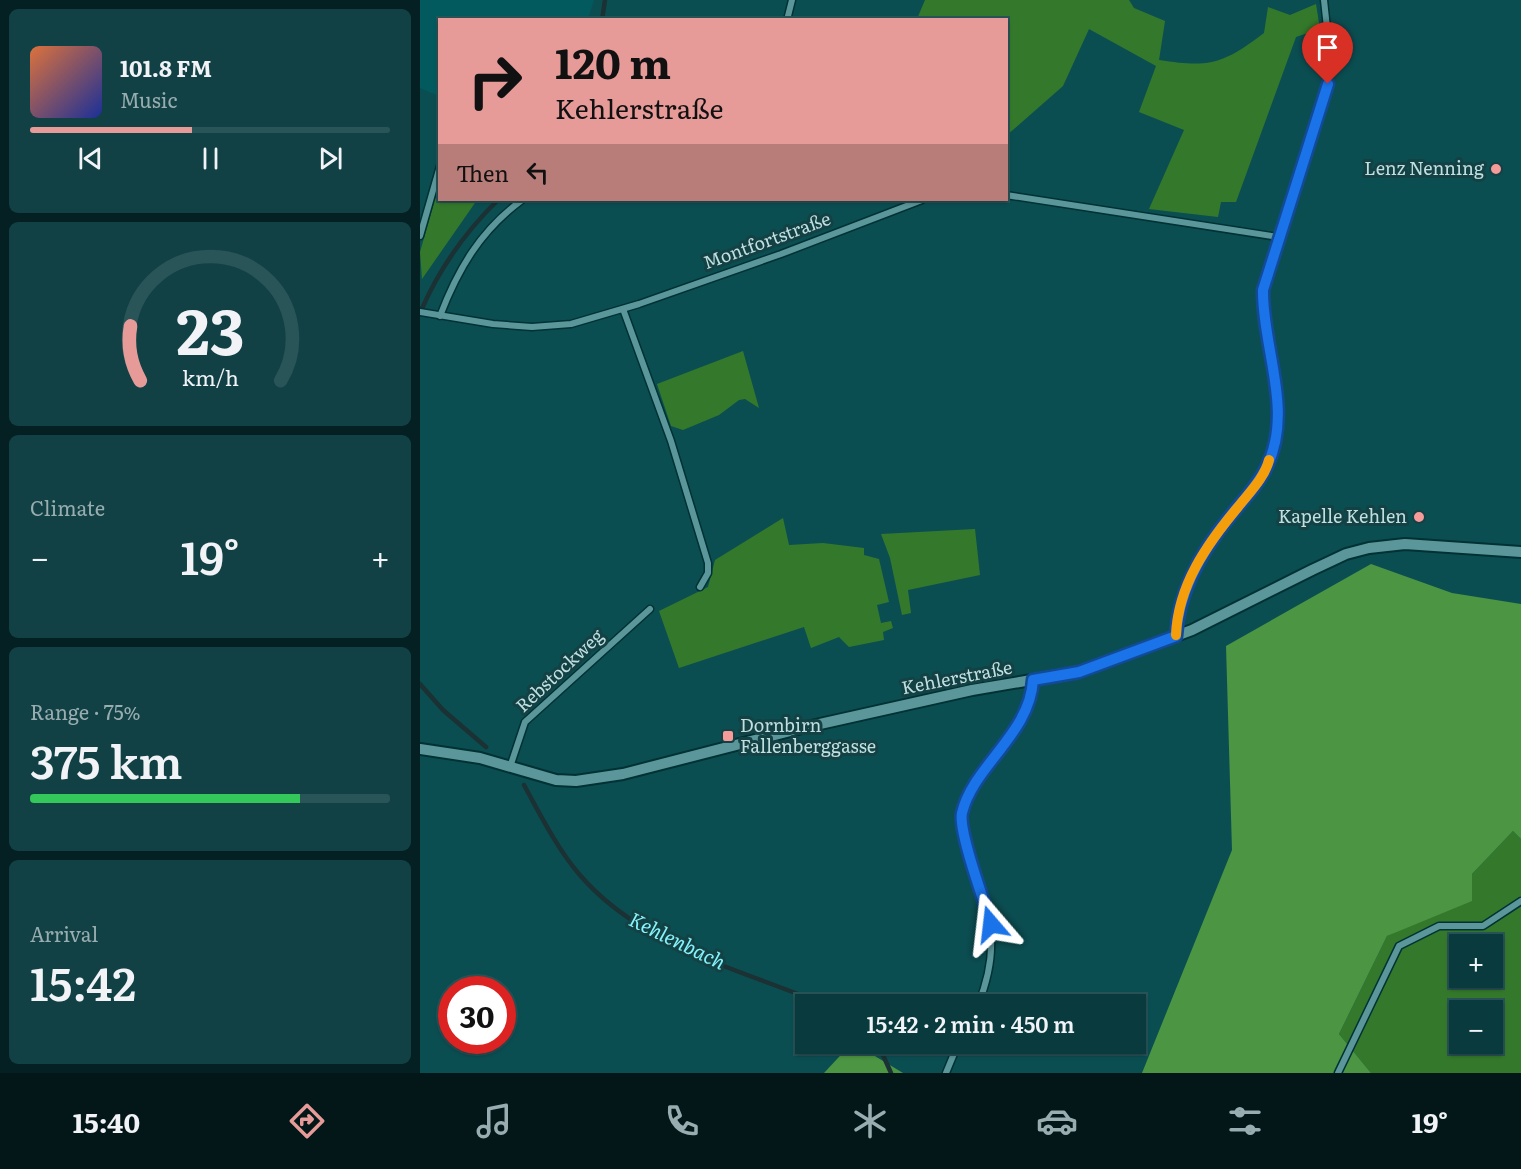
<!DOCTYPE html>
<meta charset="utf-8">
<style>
:root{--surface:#083a3e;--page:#114145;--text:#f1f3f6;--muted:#98adb0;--line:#295458;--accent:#e69b98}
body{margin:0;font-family:Literata,serif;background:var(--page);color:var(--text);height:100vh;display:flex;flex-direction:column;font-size:22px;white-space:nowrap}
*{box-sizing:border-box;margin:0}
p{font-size:20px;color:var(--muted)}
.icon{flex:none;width:33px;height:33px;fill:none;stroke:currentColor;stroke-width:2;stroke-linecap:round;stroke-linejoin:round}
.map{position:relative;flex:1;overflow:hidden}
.drawer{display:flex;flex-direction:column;gap:9px;padding:9px;background:#042022;width:420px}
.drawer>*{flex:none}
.hud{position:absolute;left:18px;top:18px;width:570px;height:183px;border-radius:0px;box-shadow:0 2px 4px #0004,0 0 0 2px var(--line);background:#e69b98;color:#111;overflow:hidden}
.tools{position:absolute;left:1029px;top:934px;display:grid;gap:12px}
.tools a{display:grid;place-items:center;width:54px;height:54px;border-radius:0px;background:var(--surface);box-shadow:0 2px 4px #0004,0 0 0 2px var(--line);font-size:30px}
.speed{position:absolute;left:18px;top:976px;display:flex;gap:12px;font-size:30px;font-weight:700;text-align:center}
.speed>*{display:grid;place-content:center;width:78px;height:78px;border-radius:50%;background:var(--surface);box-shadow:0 2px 4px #0004,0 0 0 2px var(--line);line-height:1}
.speed .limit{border:9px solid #d22;background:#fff;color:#111}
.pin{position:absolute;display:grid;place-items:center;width:51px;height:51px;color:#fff;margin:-62px -26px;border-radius:50% 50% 50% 0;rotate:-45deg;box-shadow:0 0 6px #0007}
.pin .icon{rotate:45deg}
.me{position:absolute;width:66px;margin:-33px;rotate:343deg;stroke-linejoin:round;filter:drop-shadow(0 0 4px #0008)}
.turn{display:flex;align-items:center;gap:21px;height:126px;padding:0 18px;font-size:27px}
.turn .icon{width:78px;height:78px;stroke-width:2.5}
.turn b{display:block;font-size:42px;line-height:51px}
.then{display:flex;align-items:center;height:57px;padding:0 18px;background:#0003;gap:12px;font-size:22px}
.big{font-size:45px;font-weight:600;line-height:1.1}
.drawer .tile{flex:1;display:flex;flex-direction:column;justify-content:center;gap:9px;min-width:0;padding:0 21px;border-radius:9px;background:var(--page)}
.drawer .dial{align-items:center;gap:0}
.dial svg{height:156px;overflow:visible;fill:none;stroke:var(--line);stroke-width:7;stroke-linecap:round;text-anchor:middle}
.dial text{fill:var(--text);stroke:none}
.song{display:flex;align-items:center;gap:18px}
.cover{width:72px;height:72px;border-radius:9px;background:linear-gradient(135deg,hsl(20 70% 55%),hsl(230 70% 35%))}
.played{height:6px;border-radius:3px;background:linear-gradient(90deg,var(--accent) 45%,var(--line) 45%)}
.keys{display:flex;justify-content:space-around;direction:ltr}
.heat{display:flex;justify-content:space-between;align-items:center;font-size:33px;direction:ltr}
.charge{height:9px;border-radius:4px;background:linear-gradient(90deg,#34c759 75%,var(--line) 0)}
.trip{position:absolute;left:375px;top:994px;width:351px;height:60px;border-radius:0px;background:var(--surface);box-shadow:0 2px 4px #0004,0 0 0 2px var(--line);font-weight:600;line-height:60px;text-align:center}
.dock{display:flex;height:96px;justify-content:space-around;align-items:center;background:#031719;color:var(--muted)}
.dock .icon{width:42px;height:42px}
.dock .current{color:var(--accent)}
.dock b{font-size:27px;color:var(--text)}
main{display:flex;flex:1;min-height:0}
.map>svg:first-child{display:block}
.built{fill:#025a5f}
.green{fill:#34792b;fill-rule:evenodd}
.forest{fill:#4c9542}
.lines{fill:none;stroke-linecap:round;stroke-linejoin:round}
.stream{stroke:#1b3133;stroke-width:4.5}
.minor-casing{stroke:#003235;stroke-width:9}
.tertiary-casing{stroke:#003235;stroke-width:14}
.minor{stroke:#5b969a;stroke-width:6}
.tertiary{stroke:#5b969a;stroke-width:10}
.route-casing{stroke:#114b97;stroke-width:15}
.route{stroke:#1a73e8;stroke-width:10}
.slow{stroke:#f59e0b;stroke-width:10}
.poi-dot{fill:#f59b99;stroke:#134144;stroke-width:2}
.labels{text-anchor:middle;stroke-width:6;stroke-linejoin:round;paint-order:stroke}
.poi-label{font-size:18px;fill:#c1dee0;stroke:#134144;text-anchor:end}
.street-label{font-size:18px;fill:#c1dee0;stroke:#134144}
.water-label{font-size:20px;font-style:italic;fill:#86f3fb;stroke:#134144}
</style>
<main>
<section class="drawer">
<div class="tile">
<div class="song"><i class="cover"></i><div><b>101.8 FM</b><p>Music</p></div></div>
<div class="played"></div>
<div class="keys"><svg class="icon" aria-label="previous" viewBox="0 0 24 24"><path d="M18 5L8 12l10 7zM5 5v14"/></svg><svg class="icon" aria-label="pause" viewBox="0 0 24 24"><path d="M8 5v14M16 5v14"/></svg><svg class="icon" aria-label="next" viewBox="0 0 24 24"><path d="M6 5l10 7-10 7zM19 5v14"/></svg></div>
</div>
<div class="tile dial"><svg viewBox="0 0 100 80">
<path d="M14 69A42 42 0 1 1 86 69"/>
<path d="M14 69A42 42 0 0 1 9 41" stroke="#e69b98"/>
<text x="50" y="56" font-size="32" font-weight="700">23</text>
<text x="50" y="72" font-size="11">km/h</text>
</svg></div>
<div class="tile"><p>Climate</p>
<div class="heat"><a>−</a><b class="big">19°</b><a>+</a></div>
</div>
<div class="tile"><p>Range · 75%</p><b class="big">375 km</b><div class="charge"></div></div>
<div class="tile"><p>Arrival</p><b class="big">15:42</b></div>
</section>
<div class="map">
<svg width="1101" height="1073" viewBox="0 0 1101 1073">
<rect width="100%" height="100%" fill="#0b4e52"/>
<path class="built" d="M0 0H174L168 19 20 20 19 96 0 88Z"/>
<g class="green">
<path d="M505 0H709L714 8 745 21 739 60C790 68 803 64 844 33L848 7 870 15 896 4 900 29 876 37 816 202H801L798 217 729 209 764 130 719 112 736 66 669 29 643 86 587 135 586 20 497 19Z"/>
<path d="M19 185 20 200H57L2 279 0 252Z"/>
<path d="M323 351 339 408 325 399 319 400 299 415 263 430 251 426 237 384Z"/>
<path d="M363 518 369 545 403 543 444 548V555L459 559 469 602 457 605 461 623 471 621 473 628 463 632 464 640 429 647 419 637 391 648 384 627 259 668 239 611 288 587 295 560Z"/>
<path d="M555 529 560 575 488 590 491 613 482 615 470 558 461 534Z"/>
<path d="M1093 831 1101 839V1073H951L919 1034 967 936 994 923 1052 874ZM1040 945H1072V978H1040ZM1040 1011H1072V1044H1040Z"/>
</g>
<g class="forest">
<path d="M951 564 1032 593 1101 604V839L1093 831 1052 874V901L967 936 919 1034 951 1073H722L812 850 806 646Z"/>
<path d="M431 1044H435L483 1073H404Z"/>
</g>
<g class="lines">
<g class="stream">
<path d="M182 20 185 0"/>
<path d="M0 313C18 271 45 232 78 200"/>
<path d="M0 684 23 710 66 747"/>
<path d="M104 785C121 816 137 848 159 874 216 941 304 965 383 996L396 1005"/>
<path d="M449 1044 463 1055 471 1073"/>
</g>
<g class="minor-casing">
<g id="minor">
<path d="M367 20 372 0"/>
<path d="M586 195 858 237"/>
<path d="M0 236 20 166"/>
<path d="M203 309 251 441 288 563V573L280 587"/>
<path d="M0 312 73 324 112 327 151 324 219 304 361 254 502 200"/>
<path d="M20 316C38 269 60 231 102 200"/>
<path d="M756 636C758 573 803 526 840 478L848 465 855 440 857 418V391L843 306V290L858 237 904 102 911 65 904 0"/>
<path d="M90 767 105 722 230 609"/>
<path d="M558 1005C582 945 569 918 552 860 548 847 541 829 542 815 542 809 548 800 551 795 570 756 611 725 613 680"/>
<path d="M526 1073 538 1044"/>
<path d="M918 1073 979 946 1019 926H1063L1101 901"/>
</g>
</g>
<g class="tertiary-casing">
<path id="tertiary" d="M0 749 60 758 136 780 156 781 203 774 382 728 552 690 659 672 772 630 892 570 926 554 949 548 985 544 1101 552"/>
</g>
<use href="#minor" class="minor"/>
<use href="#tertiary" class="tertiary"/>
</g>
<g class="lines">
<g class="route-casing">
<path id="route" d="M571 924C565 903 538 831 542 813 553 766 610 734 613 680L659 672 756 636C758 590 783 549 812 514 824 499 839 484 847 466 874 410 842 347 843 290L908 84"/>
</g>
<use href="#route" class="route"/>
<path class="slow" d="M756 635C758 585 787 544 818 507 829 493 845 477 849 460"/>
</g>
<g class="poi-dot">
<circle cx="1076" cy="169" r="6"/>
<circle cx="999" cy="517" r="6"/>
<rect x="302" y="730" width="12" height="12" rx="3"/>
</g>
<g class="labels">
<g class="poi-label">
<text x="1064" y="175">Lenz Nenning</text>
<text x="987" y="523">Kapelle Kehlen</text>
<text x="320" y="732" text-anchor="start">Dornbirn<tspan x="320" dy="21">Fallenberggasse</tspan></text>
</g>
<g class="street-label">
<text transform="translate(347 241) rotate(-20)" y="6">Montfortstraße</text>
<text transform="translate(140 671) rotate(-43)" y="6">Rebstockweg</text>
<text transform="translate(537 678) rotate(-11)" y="6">Kehlerstraße</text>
</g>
<g class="water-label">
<text transform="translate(257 941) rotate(26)" y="7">Kehlenbach</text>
</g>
</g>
</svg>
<div class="tools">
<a>+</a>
<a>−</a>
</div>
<div class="speed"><div class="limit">30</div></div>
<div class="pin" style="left:908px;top:84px;background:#d93025"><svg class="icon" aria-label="arrive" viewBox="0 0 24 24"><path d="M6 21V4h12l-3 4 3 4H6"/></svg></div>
<svg class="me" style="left:571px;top:924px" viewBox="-20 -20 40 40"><path d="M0-17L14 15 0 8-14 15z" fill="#1a73e8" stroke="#fff" stroke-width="4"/></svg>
<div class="trip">15:42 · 2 min · 450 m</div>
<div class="hud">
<div class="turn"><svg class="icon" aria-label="right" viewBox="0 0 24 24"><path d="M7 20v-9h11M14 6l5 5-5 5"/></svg><div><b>120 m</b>Kehlerstraße</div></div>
<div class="then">Then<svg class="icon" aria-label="left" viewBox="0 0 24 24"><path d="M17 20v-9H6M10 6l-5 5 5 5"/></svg></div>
</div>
</div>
</main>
<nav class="dock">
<b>15:40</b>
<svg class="icon current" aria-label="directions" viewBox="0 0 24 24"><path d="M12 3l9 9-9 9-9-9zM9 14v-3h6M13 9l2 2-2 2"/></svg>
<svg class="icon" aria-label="music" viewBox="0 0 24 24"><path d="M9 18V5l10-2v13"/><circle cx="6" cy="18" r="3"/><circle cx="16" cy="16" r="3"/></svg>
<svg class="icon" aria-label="phone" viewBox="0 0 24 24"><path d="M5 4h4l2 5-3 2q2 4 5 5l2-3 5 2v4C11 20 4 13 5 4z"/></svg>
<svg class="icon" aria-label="climate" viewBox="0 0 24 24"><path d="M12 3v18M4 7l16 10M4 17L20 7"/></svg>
<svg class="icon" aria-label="car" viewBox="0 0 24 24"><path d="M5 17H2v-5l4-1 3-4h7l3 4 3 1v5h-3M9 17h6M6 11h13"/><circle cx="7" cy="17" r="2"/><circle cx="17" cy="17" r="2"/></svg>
<svg class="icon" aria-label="filters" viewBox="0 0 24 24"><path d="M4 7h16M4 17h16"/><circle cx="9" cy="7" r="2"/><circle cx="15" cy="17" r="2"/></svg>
<b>19°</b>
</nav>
